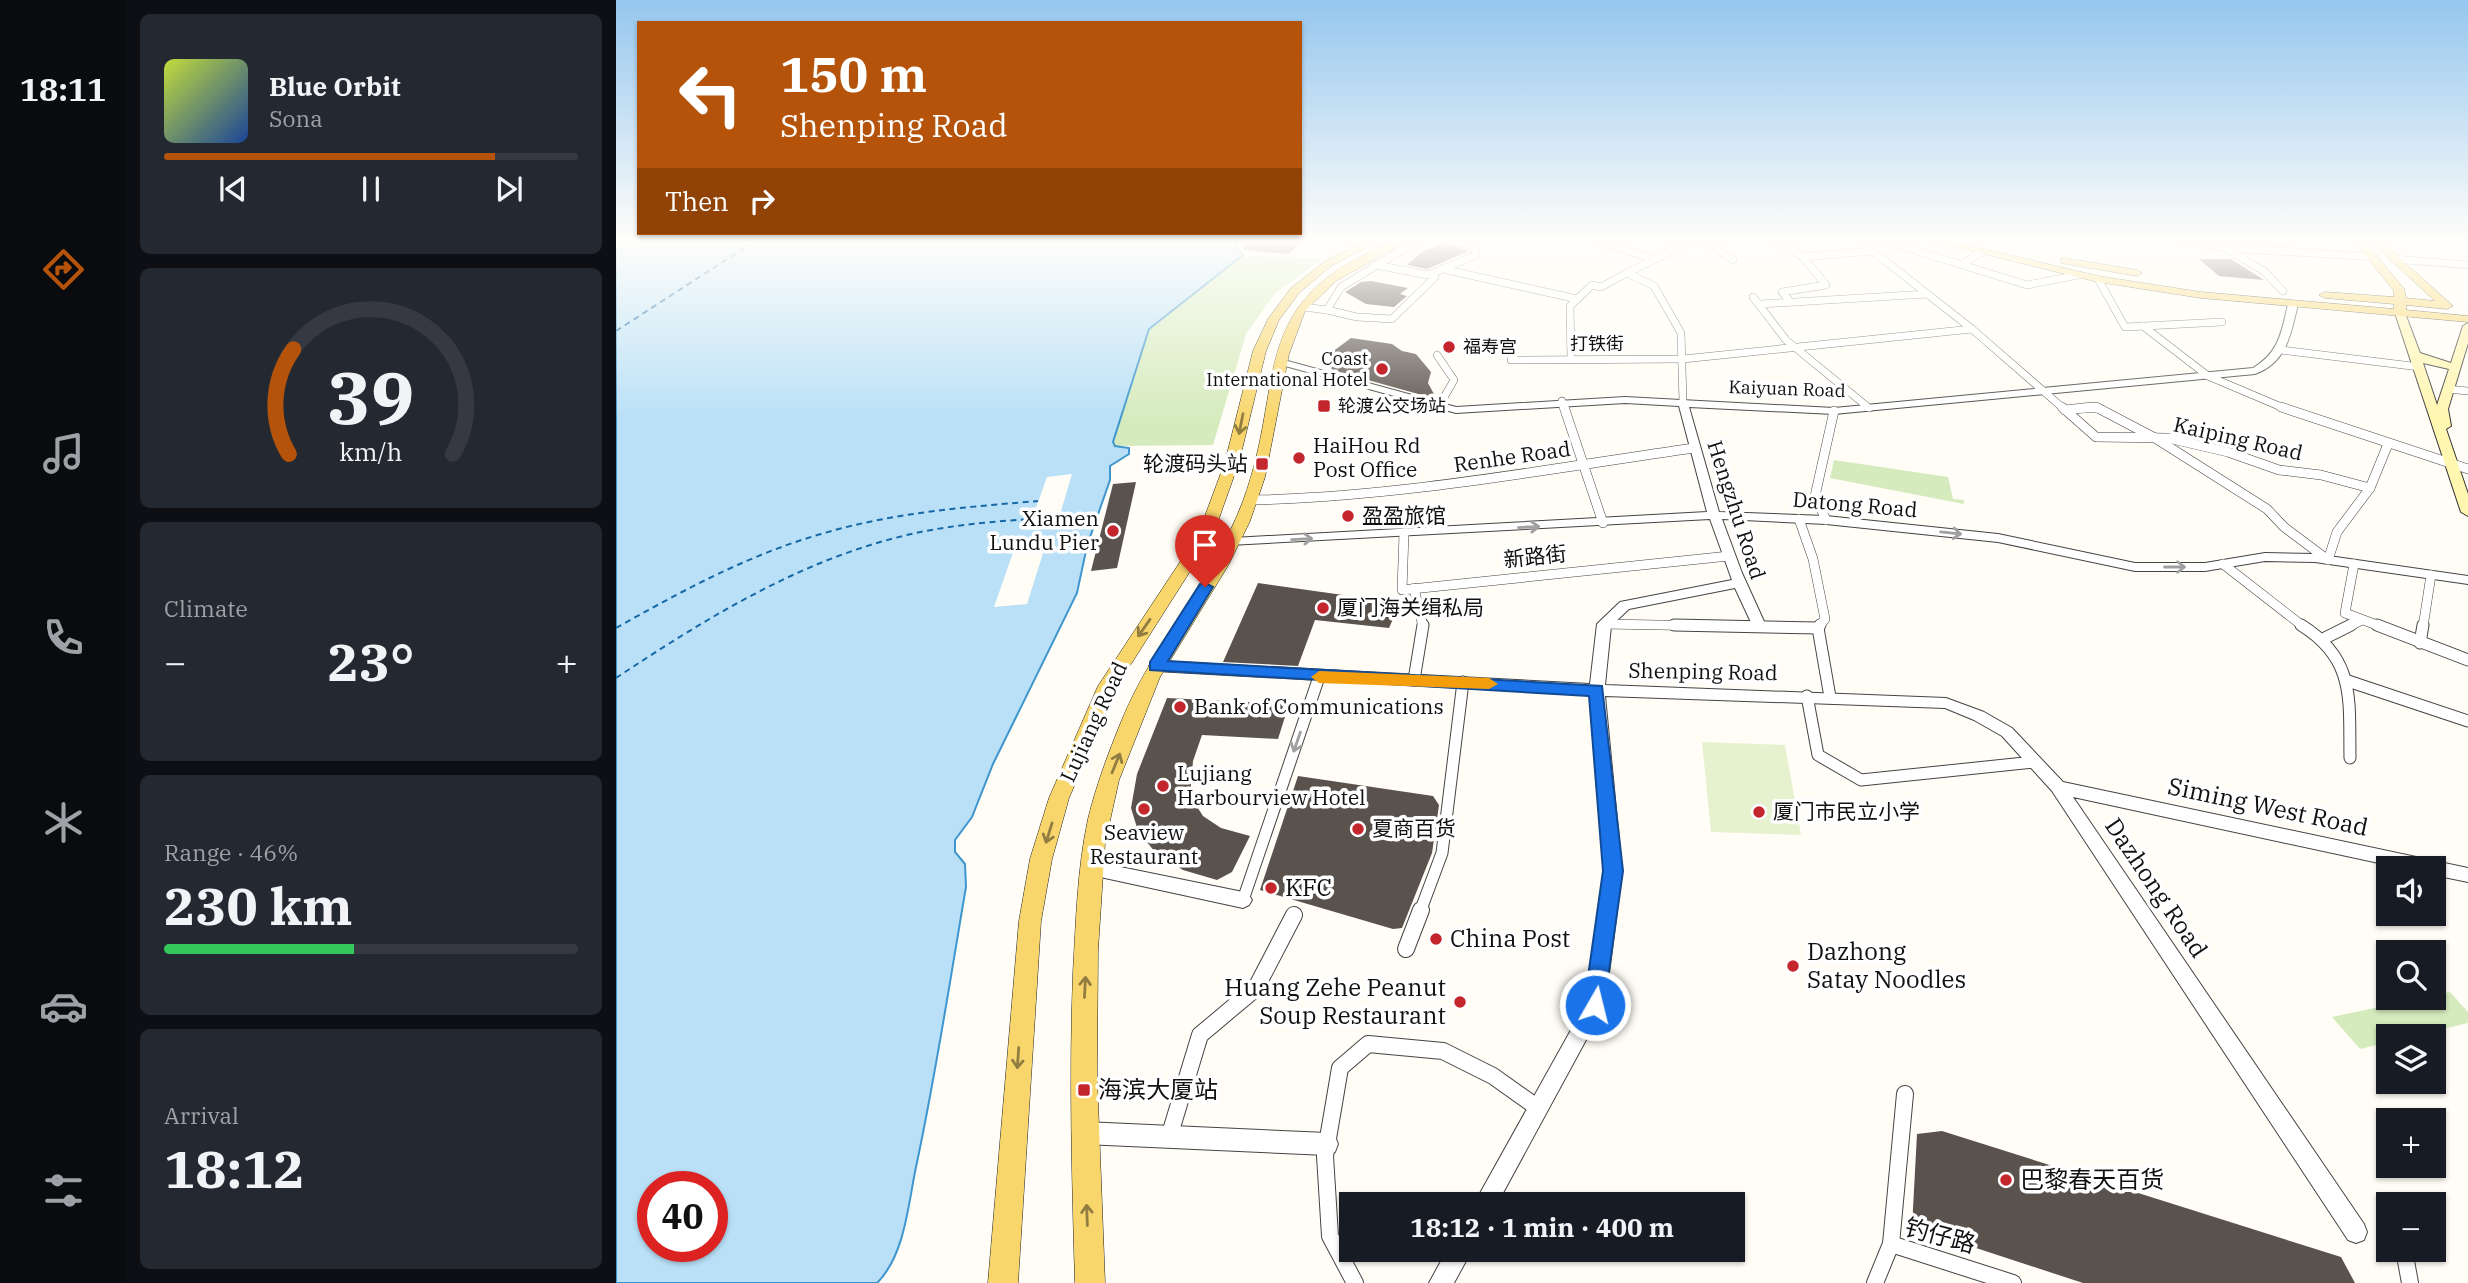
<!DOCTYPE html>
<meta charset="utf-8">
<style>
:root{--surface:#171b24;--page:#242831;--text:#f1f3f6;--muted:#9ea1a6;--line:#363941;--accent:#b45309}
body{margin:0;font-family:"IBM Plex Serif","Noto Sans SC",serif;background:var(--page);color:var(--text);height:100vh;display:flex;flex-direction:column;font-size:26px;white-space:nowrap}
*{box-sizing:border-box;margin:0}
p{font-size:23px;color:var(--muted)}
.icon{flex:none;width:38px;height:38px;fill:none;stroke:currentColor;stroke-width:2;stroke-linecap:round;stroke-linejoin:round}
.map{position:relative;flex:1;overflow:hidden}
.side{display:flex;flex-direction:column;gap:14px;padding:14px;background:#0d0f14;width:490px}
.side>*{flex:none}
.top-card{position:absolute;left:21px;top:21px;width:665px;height:214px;border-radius:0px;box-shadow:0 2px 5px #0004;background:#b45309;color:#fff;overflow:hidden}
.controls{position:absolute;left:1760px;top:856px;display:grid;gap:14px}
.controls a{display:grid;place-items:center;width:70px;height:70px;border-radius:0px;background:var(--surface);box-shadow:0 2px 5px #0004;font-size:35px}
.speed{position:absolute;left:21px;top:1171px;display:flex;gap:14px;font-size:35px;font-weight:700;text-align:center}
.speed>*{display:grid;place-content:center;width:91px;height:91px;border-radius:50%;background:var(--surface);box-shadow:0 2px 5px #0004;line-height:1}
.speed .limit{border:10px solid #d22;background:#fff;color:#111}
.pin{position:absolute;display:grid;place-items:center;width:60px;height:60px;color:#fff;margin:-72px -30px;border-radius:50% 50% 50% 0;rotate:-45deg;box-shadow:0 0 7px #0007}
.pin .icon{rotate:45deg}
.me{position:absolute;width:77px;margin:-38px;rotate:8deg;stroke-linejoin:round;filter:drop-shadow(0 0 5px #0008)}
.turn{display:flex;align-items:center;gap:24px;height:147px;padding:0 28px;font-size:32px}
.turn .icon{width:91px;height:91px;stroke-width:2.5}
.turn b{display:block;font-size:49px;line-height:60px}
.then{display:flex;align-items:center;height:66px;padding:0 28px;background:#0003;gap:14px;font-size:26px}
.big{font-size:52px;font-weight:700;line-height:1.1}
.side .card{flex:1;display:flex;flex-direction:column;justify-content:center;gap:10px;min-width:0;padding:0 24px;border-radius:10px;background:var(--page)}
.side .dial{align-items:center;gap:0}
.dial svg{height:182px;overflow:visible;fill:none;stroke:var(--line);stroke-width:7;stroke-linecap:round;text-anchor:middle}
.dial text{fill:var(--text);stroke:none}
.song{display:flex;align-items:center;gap:21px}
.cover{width:84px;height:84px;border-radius:10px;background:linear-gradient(135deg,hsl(70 70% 55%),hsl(220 70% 35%))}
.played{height:7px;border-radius:4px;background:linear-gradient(90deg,var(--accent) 80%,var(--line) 80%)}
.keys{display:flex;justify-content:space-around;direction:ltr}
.heat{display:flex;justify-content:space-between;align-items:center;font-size:38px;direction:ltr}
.charge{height:10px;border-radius:5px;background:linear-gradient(90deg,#34c759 46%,var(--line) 0)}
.trip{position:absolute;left:723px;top:1192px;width:406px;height:70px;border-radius:0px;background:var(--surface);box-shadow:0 2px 5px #0004;font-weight:700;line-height:70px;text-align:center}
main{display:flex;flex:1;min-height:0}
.menu{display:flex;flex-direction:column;width:126px;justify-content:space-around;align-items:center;background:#090b0e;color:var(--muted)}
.menu .icon{width:49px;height:49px}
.menu .active{color:var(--accent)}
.menu b{font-size:32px;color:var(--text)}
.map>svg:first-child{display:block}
.green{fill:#d5ebbd}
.pitch{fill:#e6f2cf}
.water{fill:#b9e0f7;stroke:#3f96cf;stroke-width:2;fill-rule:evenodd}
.pier{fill:#fffdf5}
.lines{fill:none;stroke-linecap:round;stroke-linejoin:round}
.ferry{stroke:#1768a6;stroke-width:2;stroke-dasharray:6 4.5;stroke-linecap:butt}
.building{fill:#5a524d}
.minor-far3-casing{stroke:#444;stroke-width:8}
.minor-far2-casing{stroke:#444;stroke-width:10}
.minor-far1-casing{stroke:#444;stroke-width:13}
.minor-casing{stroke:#444;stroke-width:18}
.tertiary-casing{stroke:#444;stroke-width:2}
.secondary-casing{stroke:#333;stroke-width:2}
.primary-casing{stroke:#222;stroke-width:1}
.minor-far3{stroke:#fff;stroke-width:7}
.minor-far2{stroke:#fff;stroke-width:9}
.minor-far1{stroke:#fff;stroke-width:11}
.minor{stroke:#fff;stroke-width:16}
.tertiary{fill:#fff;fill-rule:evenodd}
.secondary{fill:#fff6b0;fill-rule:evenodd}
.primary{fill:#f9d66b;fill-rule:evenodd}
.oneway{stroke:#917d42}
.oneway2{stroke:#a0a0a0}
.route{fill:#1a73e8;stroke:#114b97;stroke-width:2}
.slow{fill:#f59e0b}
.poi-dot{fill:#c4262e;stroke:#fff;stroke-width:2.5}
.labels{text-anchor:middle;stroke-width:7;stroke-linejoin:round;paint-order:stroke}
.far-street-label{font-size:18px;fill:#111;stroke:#fff}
.far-poi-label{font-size:18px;fill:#111;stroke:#fff;text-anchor:start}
.street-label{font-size:21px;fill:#111;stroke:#fff}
.poi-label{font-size:21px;fill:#111;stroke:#fff;text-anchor:start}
.near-street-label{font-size:24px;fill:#111;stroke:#fff}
.near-poi-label{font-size:24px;fill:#111;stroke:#fff;text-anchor:start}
</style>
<main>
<nav class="menu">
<b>18:11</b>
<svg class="icon active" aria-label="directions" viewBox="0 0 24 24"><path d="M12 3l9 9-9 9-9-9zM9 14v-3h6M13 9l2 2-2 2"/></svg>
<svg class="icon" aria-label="music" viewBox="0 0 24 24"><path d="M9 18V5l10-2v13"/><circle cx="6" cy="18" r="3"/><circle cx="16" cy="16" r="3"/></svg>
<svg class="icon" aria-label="phone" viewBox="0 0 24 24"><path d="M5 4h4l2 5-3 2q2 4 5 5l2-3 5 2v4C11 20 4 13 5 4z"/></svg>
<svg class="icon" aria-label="climate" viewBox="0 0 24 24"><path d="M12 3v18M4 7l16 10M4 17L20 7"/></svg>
<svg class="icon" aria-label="car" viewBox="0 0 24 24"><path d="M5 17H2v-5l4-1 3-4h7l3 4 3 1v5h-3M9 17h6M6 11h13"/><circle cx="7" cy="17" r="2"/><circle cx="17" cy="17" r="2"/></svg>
<svg class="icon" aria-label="filters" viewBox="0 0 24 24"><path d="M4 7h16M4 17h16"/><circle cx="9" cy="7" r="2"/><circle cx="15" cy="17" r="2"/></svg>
</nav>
<section class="side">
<div class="card">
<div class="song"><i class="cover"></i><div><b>Blue Orbit</b><p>Sona</p></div></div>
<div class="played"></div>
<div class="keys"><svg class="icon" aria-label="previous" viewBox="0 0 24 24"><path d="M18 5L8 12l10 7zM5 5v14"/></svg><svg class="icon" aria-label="pause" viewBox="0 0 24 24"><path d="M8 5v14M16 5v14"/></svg><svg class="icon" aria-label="next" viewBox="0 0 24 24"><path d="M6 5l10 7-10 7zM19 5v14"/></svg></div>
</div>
<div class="card dial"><svg viewBox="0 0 100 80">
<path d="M14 69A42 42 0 1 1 86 69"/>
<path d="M14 69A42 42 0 0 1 16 23" stroke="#b45309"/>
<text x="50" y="56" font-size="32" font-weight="700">39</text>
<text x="50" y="72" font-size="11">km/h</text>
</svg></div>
<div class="card"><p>Climate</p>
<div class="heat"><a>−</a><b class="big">23°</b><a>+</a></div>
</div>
<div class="card"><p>Range · 46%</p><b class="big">230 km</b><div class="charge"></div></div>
<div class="card"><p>Arrival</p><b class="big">18:12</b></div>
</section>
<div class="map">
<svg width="1852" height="1283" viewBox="0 0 1852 1283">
<rect width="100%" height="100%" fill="#fffdf5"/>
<g class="green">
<path d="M627 255 707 259 659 293 630 334 597 445 499 446 497 442 533 329Z"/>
<path d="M1218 460 1332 477 1337 499 1348 500V504L1214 478Z"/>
<path d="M1834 992 1852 1012V1023L1797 1036H1773V1042L1744 1049 1716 1017Z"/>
</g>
<path class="pitch" d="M1086 742 1169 745 1185 835 1095 832Z"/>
<path class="water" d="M0 241H624L619 247 627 255 533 329 497 442 499 446 513 448V454L494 466V480L471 546 461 593 377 764 356 817 339 840V852L349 864 350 887C334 980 320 1074 300 1167 292 1205 289 1255 261 1283H0ZM37 1186H96V1246H37Z"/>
<g class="pier">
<path d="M456 474 440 528 412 530 431 477Z"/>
<path d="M430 544 411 604 378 607 399 547Z"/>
</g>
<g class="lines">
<g class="ferry">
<path d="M0 331 139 241"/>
<path d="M0 628C66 591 132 555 205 534 275 513 349 507 422 501"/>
<path d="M0 678C86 621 178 564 279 538 324 526 370 522 416 519"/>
</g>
</g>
<g class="building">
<path d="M628 241H686L673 254 628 250Z"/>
<path d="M827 243 853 251 811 269 791 265 806 252Z"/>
<path d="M1583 259H1615L1648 280 1603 276Z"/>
<path d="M755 281 792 288 784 294 791 296 778 307 750 304 729 292 745 282Z"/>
<path d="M735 338 776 344 786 351 800 354 815 372 812 383 819 396 813 397 716 370 712 355Z"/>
<path d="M520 482 501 568 475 571 497 484Z"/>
<path d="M642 583 784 603 773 628 699 620 682 666 607 662Z"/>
<path d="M551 698 673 704 662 739 586 735 577 761 574 796 587 816 605 828 634 836 616 872 601 880 567 870 539 852 522 831 515 808 521 774Z"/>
<path d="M682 776 817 796 823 805 816 853 786 928 777 929 644 890Z"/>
<path d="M1326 1131 1725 1257 1739 1283H1467L1296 1227 1301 1134Z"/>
</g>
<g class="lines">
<g class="minor-far3-casing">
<g id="minor-far3">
<path d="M801 241 725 287 711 310 741 317 776 319 819 277"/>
<path d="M982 241 1037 259"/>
<path d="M1090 241 1117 260"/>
<path d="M1161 241 1187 257 1210 285 1166 292 1173 300"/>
<path d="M1244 241 1356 329 1448 409"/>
<path d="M1269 241 1411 285 1462 275"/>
<path d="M1570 241 1612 248 1759 257"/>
<path d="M1612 250 1648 271 1667 291"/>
<path d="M1187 257 1256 251"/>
<path d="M1778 259 1852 265"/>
<path d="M1346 264 1366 252"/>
<path d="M760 265 812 275 860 255 858 246 834 241"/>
<path d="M831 270 961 299"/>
<path d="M1482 279 1509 327 1606 322"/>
<path d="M1137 297 1170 340 1253 408"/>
<path d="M1145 304 1311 294"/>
<path d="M688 307 711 310"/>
<path d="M1527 326 1592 376 1670 409"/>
<path d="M1665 350 1804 367"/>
<path d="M821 355 838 380 823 406"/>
<path d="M955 359 954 306 976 285 985 287 1011 273"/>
<path d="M895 360 1067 359 1356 329"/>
<path d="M1831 389 1852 391"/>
<path d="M946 401 949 409"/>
<path d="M1067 402 1065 333 1038 286 1011 273 1076 241"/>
<path d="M1459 409H1483"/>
</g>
</g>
<g class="minor-far2-casing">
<g id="minor-far2">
<path d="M948 407 987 523"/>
<path d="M1446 407 1480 437 1552 438 1612 452 1663 470 1705 475 1754 488"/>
<path d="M1480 407 1539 438 1651 509 1668 527 1712 560 1721 532 1754 488 1772 444"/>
<path d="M1665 407 1852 469"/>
<path d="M1449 410 1476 407"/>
<path d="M635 500C784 497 931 469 1078 448"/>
<path d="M1183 519 1197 559 1209 619 1203 627"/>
<path d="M1210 520 1199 496 1218 411"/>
<path d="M788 533 786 590 1113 556"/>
<path d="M1607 564 1688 627"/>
<path d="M1738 564 1729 613 1766 627"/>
<path d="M798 588 807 627"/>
<path d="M988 624 1152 627"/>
<path d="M1732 627 1744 621"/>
<path d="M1807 627 1815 575"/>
</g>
</g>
<g class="minor-far1-casing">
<g id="minor-far1">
<path d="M1058 625 1202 628 1214 697"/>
<path d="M1685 625C1740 659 1733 700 1734 758"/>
<path d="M1761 625 1852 660"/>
<path d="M1202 628 1204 625"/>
<path d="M1707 639 1735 625"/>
<path d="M1804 643 1807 625"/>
<path d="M798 680 807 625"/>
<path d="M1732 681 1852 721"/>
<path d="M1191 696 1202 755 1245 780 1418 762"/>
<path d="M627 900 703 677"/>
<path d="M804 912 826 853 847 682"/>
</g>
</g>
<g class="minor-casing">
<g id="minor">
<path d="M790 949 805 910"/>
<path d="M553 1137 584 1035 640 988 678 915"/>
<path d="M1275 1244 1397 1283"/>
<path d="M1788 1250 1794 1283"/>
<path d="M739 1283 714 1236 709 1156 724 1068 752 1044 827 1051 877 1076 922 1108"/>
<path d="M1259 1283 1275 1244 1289 1094"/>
</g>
</g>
<g class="tertiary-casing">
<g id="tertiary">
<path d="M1677 301 1682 304C1675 333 1671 363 1639 374L1218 414 1073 407 1103 512 1210 516 1382 534 1519 563H1589L1649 553 1699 554 1852 576V584L1699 562 1649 561 1589 571H1519L1382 542 1210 524 1106 519 1126 573 1151 628 1149 631H1139L1119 588 1013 609 995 626 989 685 1330 698 1368 712 1396 728 1447 782 1852 868V882L1818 875V868H1786L1457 797 1748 1224 1751 1232 1748 1240 1740 1243 1732 1240 1436 791 1386 736 1358 720 1329 708 989 696 1006 871 989 1005 881 1204H858L970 1003 988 871 974 695 540 671 533 666 540 661 974 684 981 624 1004 602 1116 580 1094 519 613 545 611 542 613 539 617 538 1091 512 1063 406 1009 403 840 413 662 364V360H668L840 407 1009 397 1218 408 1637 368C1663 353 1666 331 1672 304Z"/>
<path d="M475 861 627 892 633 895 636 900 633 905 627 908 475 875 469 873 466 868 469 863Z"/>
<path d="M468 1122 711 1133 719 1136 722 1144 719 1152 711 1155 468 1144 460 1141 457 1133 460 1125Z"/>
<path d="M831 1250H856L838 1283H813Z"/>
</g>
</g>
<g class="secondary-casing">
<path id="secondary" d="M1784 310 1789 313 1804 353 1835 363 1847 326 1852 323V343L1832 409 1835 426 1830 429 1852 494V516L1845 512 1779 313ZM1807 363 1833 369 1821 405Z"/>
</g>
<g class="primary-casing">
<g id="primary">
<path d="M749 241H762L715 266 683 293 663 320 650 351 623 462 601 524 580 562 501 686 453 798 436 859 425 921 402 1283H372L403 921 414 859 433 798 482 686 564 562 586 524 609 462 637 351 652 319 675 288 708 262Z"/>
<path d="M778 241H792L720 281 689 311 673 354 649 477 634 521 613 564 544 677 503 780 489 843 482 950 481 1075 489 1283H459C456 1180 453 1077 457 973 460 922 461 870 472 819 480 786 492 754 505 722 537 643 597 581 627 501 672 379 627 302 778 241Z"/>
<path d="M1315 241H1334L1482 276 1585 292 1778 309V304L1709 298 1703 295 1709 292 1778 297V291L1738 241H1749L1788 289 1790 298 1819 301 1754 241H1765L1837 306 1831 309 1790 305V310L1852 316V322L1585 298 1482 282Z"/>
<path d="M1449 258 1521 270 1526 273 1521 276 1445 263V259Z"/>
</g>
</g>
<use href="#minor-far3" class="minor-far3"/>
<use href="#minor-far2" class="minor-far2"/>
<use href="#minor-far1" class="minor-far1"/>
<use href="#minor" class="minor"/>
<use href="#tertiary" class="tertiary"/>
<use href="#secondary" class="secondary"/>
<use href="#primary" class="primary"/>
</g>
<defs><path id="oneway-shaft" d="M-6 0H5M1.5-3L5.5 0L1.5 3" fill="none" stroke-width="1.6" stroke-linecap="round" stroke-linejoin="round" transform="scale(1.75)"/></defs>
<g class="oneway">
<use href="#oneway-shaft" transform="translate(625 424) rotate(101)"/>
<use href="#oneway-shaft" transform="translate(528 628) rotate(125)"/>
<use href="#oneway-shaft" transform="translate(500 763) rotate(-68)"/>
<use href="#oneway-shaft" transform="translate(433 833) rotate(107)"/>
<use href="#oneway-shaft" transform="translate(469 987) rotate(-87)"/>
<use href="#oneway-shaft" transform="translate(402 1058) rotate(94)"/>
<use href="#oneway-shaft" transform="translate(471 1215) rotate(-92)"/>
</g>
<g class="oneway2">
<use href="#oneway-shaft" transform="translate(913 527) rotate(-3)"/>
<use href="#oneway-shaft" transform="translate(1335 533) rotate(6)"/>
<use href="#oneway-shaft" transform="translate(686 539) rotate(-3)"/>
<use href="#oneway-shaft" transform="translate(1559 567)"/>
<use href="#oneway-shaft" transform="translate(681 742) rotate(109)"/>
</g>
<linearGradient id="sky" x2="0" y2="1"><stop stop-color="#95c6ee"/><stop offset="0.57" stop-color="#fffefa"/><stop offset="1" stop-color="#fffefa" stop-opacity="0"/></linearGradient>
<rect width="1852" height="421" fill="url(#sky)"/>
<path class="route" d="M589 583 597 587 552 661 986 686 1007 871 987 1013 979 1016 971 1013 968 1005 987 871 973 696 534 670V662L584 584Z"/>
<path class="slow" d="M703 671 873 678 882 684 873 689 703 683 695 677Z"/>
<g class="poi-dot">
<circle cx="833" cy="347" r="7"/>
<circle cx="766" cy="369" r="7"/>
<rect x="701" y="399" width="14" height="14" rx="3.5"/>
<circle cx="683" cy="458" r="7"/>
<rect x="639" y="457" width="14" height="14" rx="3.5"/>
<circle cx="732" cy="516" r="7"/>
<circle cx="497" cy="531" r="7"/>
<circle cx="707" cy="608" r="7"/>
<circle cx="564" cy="707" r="7"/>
<circle cx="547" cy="786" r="7"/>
<circle cx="528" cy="809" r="7"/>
<circle cx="1143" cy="812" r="7"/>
<circle cx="742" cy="829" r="7"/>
<circle cx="655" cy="888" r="7"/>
<circle cx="820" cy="939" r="7"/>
<circle cx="1177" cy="966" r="7"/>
<circle cx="844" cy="1002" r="7"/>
<rect x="461" y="1083" width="14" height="14" rx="3.5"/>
<circle cx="1390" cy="1180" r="7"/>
</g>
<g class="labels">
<g class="far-street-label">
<text x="981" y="350">打铁街</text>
<text transform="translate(1171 389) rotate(2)" y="6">Kaiyuan Road</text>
</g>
<g class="far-poi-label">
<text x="847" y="353">福寿宫</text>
<text x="752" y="365" text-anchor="end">Coast<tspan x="752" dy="21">International Hotel</tspan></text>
<text x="722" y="412">轮渡公交场站</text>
</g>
<g class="street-label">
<text transform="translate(1622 439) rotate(13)" y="7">Kaiping Road</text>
<text transform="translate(896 457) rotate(-8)" y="7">Renhe Road</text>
<text transform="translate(1239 505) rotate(5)" y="7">Datong Road</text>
<text transform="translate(1120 510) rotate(72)" y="7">Hengzhu Road</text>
<text transform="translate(919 557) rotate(-6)" y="7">新路街</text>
<text transform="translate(1087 672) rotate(1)" y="7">Shenping Road</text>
<text transform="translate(478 722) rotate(-65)" y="7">Lujiang Road</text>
</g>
<g class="poi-label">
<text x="697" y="453">HaiHou Rd<tspan x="697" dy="24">Post Office</tspan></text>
<text x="632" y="471" text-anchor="end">轮渡码头站</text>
<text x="746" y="523">盈盈旅馆</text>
<text x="483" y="526" text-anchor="end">Xiamen<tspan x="483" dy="24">Lundu Pier</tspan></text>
<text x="721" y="615">厦门海关缉私局</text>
<text x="578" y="714">Bank of Communications</text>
<text x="561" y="781">Lujiang<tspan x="561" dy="24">Harbourview Hotel</tspan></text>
<text x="1157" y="819">厦门市民立小学</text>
<text x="756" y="836">夏商百货</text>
<text x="528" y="840" text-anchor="middle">Seaview<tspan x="528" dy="24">Restaurant</tspan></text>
</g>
<g class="near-street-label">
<text transform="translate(1652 807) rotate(12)" y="8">Siming West Road</text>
<text transform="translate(1540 888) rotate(56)" y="8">Dazhong Road</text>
<text transform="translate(1324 1236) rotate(15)" y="8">钓仔路</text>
</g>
<g class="near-poi-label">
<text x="669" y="896">KFC</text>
<text x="834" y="947">China Post</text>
<text x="1191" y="960">Dazhong<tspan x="1191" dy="28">Satay Noodles</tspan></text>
<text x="830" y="996" text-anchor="end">Huang Zehe Peanut<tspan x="830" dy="28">Soup Restaurant</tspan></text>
<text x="482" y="1098">海滨大厦站</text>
<text x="1404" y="1188">巴黎春天百货</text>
</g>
</g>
</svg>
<div class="controls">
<a><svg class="icon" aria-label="sound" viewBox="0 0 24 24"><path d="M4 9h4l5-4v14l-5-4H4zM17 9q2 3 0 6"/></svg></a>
<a><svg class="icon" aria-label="search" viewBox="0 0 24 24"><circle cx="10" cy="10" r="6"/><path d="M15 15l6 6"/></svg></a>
<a><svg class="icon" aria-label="layers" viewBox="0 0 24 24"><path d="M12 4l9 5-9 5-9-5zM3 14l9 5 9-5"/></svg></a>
<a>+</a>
<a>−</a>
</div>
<div class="speed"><div class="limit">40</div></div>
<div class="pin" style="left:589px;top:587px;background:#d93025"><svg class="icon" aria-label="arrive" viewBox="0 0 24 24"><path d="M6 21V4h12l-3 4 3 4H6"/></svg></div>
<svg class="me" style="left:979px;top:1005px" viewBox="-20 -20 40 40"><circle r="17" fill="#1a73e8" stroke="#fff" stroke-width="3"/><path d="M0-11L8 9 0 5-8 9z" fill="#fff"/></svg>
<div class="trip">18:12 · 1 min · 400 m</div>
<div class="top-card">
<div class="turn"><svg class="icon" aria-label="left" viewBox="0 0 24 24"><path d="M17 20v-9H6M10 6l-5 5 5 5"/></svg><div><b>150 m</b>Shenping Road</div></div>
<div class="then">Then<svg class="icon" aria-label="right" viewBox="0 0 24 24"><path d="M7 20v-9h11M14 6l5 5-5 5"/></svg></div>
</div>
</div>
</main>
